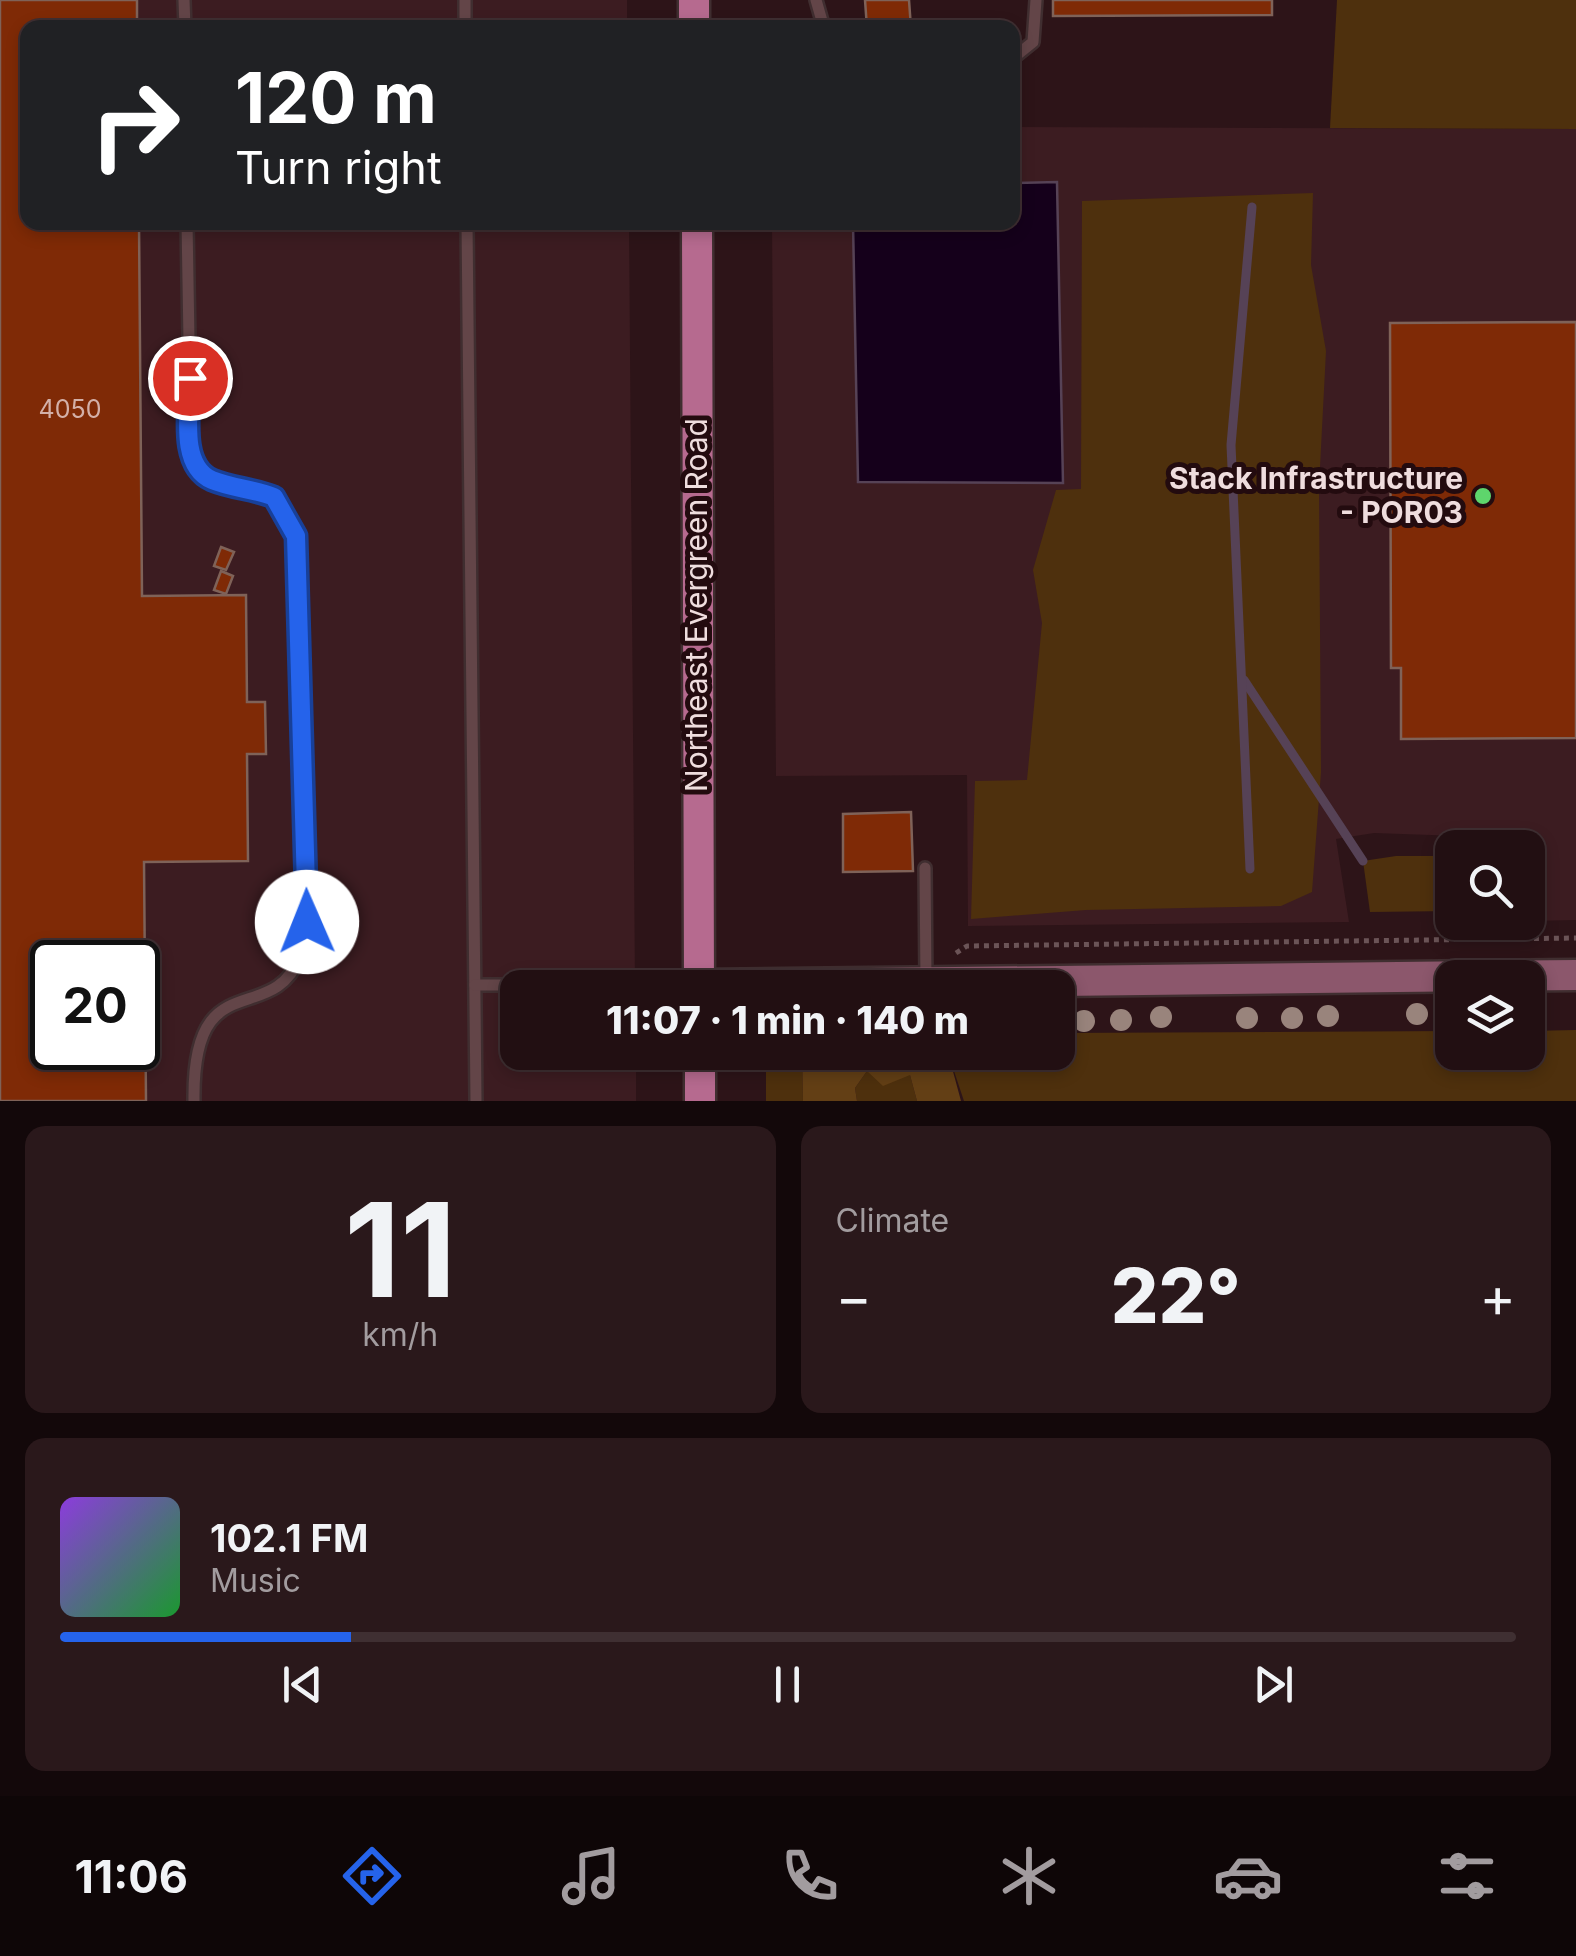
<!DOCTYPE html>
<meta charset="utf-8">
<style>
:root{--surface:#220f12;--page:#2a181b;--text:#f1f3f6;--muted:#a29c9f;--line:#3f2f32;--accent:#2563eb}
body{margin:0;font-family:Inter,sans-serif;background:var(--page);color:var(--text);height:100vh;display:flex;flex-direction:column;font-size:38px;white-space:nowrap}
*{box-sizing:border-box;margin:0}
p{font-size:32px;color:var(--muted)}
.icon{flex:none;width:55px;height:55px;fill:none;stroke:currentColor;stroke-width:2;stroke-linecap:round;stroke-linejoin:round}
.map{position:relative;height:1101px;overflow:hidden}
.drawer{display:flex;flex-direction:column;gap:25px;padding:25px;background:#13080a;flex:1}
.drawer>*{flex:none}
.top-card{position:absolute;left:20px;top:20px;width:1000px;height:210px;border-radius:20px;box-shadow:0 5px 15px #0003,0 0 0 2px var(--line);background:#202124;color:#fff;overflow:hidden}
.controls{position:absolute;left:1435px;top:830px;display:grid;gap:20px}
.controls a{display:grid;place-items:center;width:110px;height:110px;border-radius:20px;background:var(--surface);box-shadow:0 5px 15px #0003,0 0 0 2px var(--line);font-size:50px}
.speed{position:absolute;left:30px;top:940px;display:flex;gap:20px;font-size:50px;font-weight:700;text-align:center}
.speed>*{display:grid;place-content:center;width:130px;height:130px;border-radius:50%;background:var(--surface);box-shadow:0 5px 15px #0003,0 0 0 2px var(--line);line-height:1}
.speed .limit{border:5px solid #111;border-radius:15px;background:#fff;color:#111}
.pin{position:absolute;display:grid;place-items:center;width:85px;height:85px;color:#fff;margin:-42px;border:5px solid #fff;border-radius:50%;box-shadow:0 2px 10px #0007}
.me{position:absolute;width:110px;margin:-55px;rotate:359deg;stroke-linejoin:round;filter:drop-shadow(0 0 8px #0008)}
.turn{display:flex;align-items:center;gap:35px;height:210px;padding:0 50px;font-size:45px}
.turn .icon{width:130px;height:130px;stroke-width:2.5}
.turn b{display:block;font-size:70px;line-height:85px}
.big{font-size:75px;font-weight:800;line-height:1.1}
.drawer .tile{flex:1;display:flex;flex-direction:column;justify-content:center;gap:15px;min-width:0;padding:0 35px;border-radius:20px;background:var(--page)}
.drawer .dial{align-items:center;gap:0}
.dial b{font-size:130px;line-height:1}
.song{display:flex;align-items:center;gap:30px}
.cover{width:120px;height:120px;border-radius:15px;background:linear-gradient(135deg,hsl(270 70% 55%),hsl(130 70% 35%))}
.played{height:10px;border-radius:5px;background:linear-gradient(90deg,var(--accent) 20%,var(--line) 20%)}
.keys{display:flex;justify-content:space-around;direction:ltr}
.heat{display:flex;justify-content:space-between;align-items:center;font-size:55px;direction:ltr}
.drawer .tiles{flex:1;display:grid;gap:25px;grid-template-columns:1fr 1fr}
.tile:last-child{grid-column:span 2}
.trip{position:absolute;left:500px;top:970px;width:575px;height:100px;border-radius:20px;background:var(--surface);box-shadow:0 5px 15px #0003,0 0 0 2px var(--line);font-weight:800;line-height:100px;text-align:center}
.tabs{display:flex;height:160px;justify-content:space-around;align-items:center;background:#0e0607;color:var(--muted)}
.tabs .icon{width:70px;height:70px}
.tabs .active{color:var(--accent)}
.tabs b{font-size:45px;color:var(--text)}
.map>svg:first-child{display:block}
.built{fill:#3c1c21;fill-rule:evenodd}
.green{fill:#4e300d}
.forest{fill:#633f15}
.water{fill:#15001b;stroke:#564256;stroke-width:2.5}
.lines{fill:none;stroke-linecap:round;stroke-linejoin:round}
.stream{stroke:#564256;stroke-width:9}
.building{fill:#7f2a06;stroke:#7f6258;stroke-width:2.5;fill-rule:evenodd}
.lane-casing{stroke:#402e30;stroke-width:16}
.secondary-casing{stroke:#402e30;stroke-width:35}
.primary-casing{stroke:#402e30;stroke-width:35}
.path{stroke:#6b5457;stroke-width:5;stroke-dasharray:5 5;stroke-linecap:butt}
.lane{stroke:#634548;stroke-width:11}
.secondary{stroke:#8c576c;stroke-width:30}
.primary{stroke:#b66a8f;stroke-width:30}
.tree{fill:#99847c}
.route-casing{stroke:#184099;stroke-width:25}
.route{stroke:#2563eb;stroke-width:18}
.poi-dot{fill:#5ed56c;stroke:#230b0f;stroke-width:4}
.labels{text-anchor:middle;stroke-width:10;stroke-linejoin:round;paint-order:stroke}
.number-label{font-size:25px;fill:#d3b0a8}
.poi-label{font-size:30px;font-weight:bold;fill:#efddde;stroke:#230b0f;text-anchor:end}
.street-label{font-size:30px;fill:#efddde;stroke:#230b0f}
</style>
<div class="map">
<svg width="1576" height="1101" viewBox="0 0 1576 1101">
<rect width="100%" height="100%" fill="#2d1418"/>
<g class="built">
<path d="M0 0H627V28H28V222L629 223 635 987 518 988V1052L636 1053V1101H0ZM52 962H138V1048H52Z"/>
<path d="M1013 127 1576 129V920L1528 921V848L1517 847 1516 838 1374 833 1336 839 1349 922 968 926 967 775 776 776 772 223 1012 222Z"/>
</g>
<g class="green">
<path d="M1337 0H1576V129L1330 128Z"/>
<path d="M1313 193 1311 265 1326 351 1319 486 1321 772 1312 892 1281 906 1086 910 971 919 975 781 1027 780 1042 623 1033 570 1056 490 1081 489 1082 201Z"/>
<path d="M1396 856H1452V911L1370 912 1363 861Z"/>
<path d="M1576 1030V1101H964L948 1053 1058 1052V1033L1452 1031V1052H1528V1031Z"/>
<path d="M766 1052 802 1053 803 1101H766Z"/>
<path d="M867 1071 910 1075 917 1101H857L855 1088Z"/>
</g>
<path class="forest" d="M802 1053H948L961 1101H917L910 1075 883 1086 867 1071 855 1088 857 1101H803Z"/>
<path class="water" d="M1057 182 1063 483 858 482 853 223 1012 222 1013 183Z"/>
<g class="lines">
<g class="stream">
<path d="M1244 680 1363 861"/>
<path d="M1250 869 1231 445 1252 207"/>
</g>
</g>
<g class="building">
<path d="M0 0H137V28H28V222H139L142 596 246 595 247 702H265L266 754H247L248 861 144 862 146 1101H0ZM52 962H138V1048H52Z"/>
<path d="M865 0H909L911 28H867Z"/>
<path d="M1053 0H1272V15L1053 16Z"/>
<path d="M1576 322V738L1401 739V668H1391L1390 323Z"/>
<path d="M221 547 234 552 226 570 214 566Z"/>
<path d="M221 571 233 576 226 594 214 590Z"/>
<path d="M911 812 913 871 843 872V814Z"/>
</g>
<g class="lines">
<g class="lane-casing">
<g id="lane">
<path d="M184 0 185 28"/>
<path d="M465 0V28"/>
<path d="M816 0 824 28"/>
<path d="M1012 59 1033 42 1036 0"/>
<path d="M187 222 191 459C209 487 244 485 274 497L295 536 307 878C307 904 309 932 300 957 271 1029 192 961 194 1101"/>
<path d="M467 222 476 1101"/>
<path d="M925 868 926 982"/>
<path d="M475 985H696"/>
</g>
</g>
<g class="secondary-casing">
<path id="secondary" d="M699 985 1576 975"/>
</g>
<g class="primary-casing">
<g id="primary">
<path d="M694 0V28"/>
<path d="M697 222 699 988"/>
<path d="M700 1052V1101"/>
</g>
</g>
<path class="path" d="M956 953 967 946 1576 938"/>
<use href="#lane" class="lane"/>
<use href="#secondary" class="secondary"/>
<use href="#primary" class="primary"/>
</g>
<g class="tree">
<circle cx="1417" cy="1014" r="11"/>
<circle cx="1328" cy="1016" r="11"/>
<circle cx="1161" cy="1017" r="11"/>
<circle cx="1247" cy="1018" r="11"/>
<circle cx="1292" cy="1018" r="11"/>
<circle cx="1121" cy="1020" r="11"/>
<circle cx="1084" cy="1021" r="11"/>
</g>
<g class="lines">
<g class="route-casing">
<path id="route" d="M190 378C190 409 178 465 212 480 231 488 254 489 274 497L296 536 307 922"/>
</g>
<use href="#route" class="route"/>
</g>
<circle class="poi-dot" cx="1483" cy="496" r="10"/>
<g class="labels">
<g class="number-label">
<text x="70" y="418">4050</text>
</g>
<g class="poi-label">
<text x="1463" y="489">Stack Infrastructure<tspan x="1463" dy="34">- POR03</tspan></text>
</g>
<g class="street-label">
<text transform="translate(697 605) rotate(-90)" y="10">Northeast Evergreen Road</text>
</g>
</g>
</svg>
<div class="controls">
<a><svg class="icon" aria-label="search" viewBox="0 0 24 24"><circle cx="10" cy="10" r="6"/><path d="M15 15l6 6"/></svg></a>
<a><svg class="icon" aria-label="layers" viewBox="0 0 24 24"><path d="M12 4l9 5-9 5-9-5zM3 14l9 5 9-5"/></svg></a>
</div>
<div class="speed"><div class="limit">20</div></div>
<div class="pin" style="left:190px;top:378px;background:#d93025"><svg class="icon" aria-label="arrive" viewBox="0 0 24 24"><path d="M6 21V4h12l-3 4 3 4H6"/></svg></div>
<svg class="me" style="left:307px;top:922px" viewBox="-20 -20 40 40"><circle r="19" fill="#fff"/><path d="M0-13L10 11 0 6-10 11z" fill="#2563eb"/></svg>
<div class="trip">11:07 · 1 min · 140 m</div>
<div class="top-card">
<div class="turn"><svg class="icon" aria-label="right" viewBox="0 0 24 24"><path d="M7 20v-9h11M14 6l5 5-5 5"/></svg><div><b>120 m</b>Turn right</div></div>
</div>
</div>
<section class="drawer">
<div class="tiles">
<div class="tile dial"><b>11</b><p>km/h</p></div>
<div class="tile"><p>Climate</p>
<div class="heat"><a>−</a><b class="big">22°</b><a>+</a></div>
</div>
<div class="tile">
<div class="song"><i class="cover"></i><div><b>102.1 FM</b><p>Music</p></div></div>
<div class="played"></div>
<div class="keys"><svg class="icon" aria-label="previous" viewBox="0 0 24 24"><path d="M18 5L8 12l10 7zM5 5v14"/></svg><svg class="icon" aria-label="pause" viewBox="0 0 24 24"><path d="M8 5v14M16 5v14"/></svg><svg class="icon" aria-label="next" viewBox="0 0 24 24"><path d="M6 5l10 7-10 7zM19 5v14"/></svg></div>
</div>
</div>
</section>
<nav class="tabs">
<b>11:06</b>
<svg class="icon active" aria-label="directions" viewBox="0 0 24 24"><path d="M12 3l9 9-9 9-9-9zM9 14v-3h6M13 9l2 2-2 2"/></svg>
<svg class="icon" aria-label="music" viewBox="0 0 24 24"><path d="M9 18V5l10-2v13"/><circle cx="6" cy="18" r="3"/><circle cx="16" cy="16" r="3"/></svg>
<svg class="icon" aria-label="phone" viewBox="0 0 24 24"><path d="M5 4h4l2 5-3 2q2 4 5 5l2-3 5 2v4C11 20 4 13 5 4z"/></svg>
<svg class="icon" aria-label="climate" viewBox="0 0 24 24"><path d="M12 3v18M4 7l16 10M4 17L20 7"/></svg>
<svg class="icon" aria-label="car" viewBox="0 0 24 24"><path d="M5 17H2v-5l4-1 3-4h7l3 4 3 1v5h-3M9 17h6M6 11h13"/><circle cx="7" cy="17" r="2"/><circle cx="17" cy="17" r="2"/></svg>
<svg class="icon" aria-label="filters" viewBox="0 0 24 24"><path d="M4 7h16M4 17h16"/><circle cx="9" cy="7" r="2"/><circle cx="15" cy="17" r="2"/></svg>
</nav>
